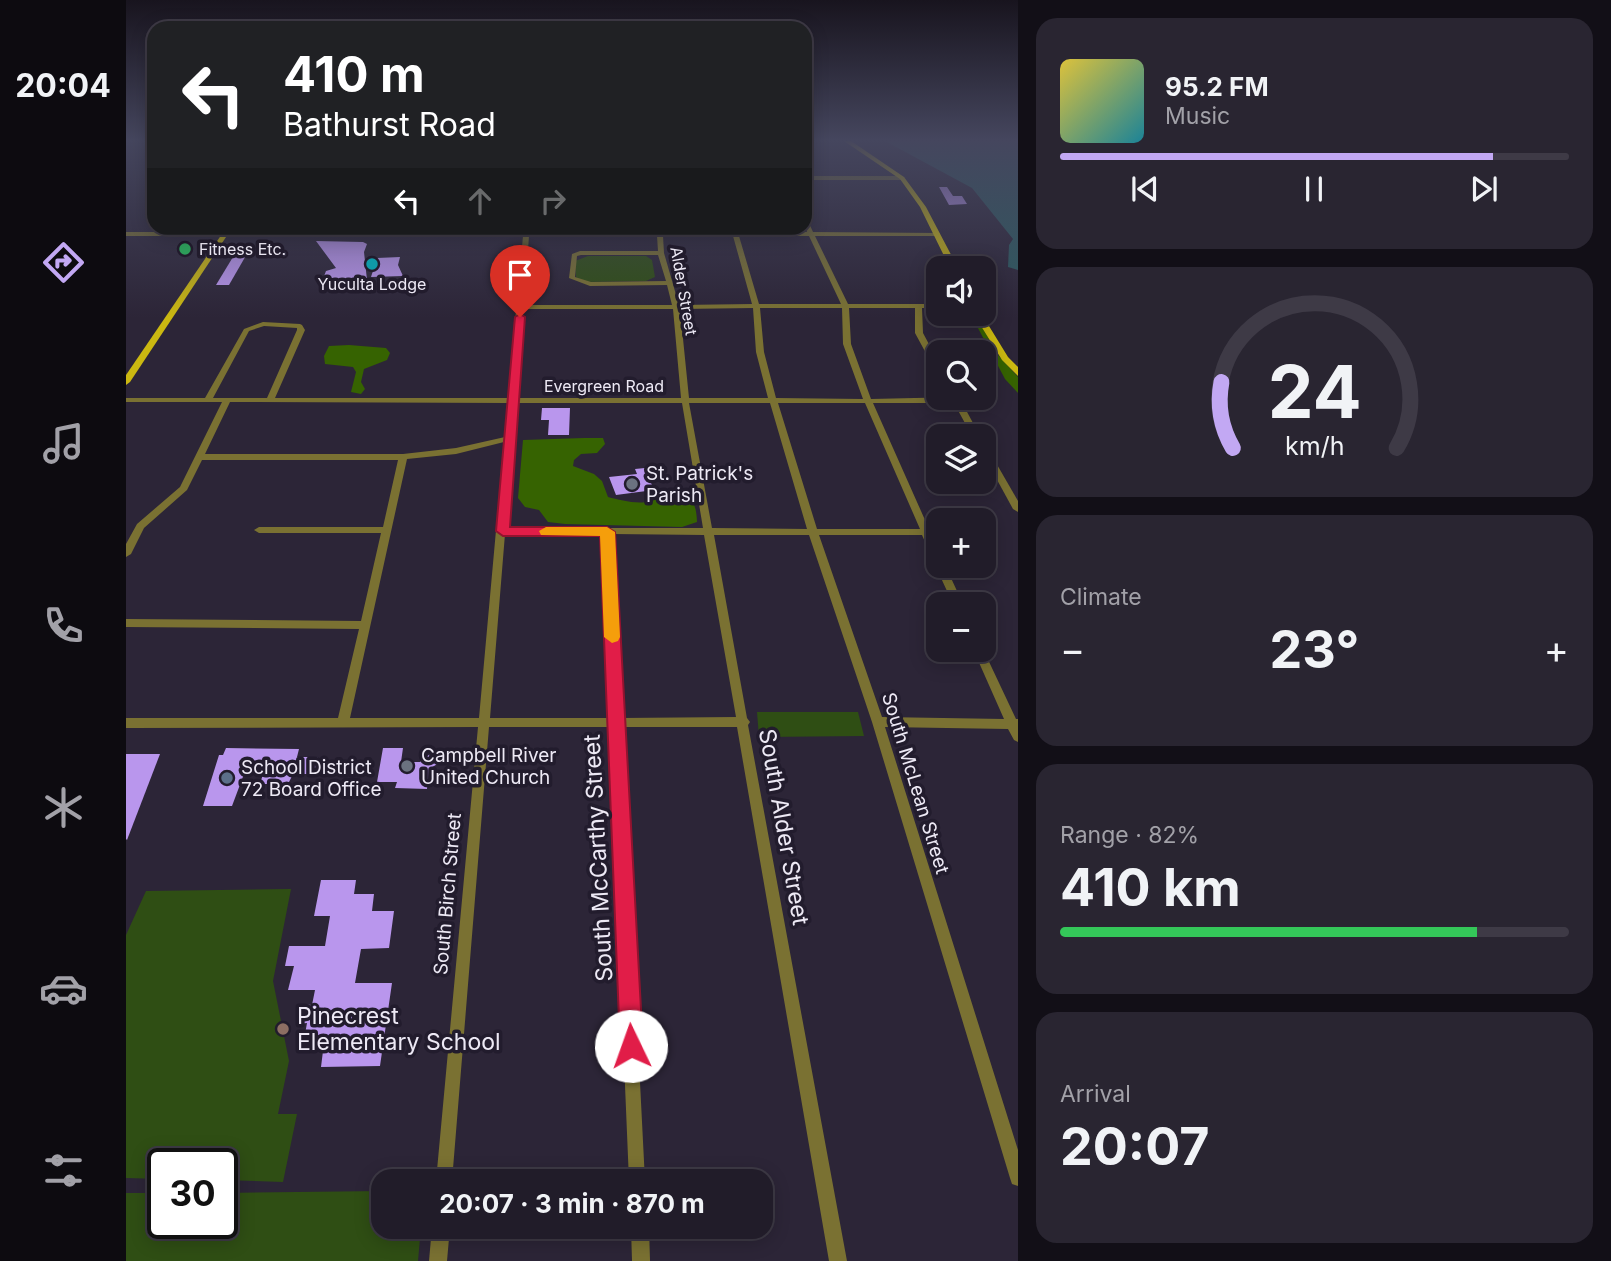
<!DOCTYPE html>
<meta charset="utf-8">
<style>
:root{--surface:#211c29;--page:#292531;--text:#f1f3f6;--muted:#a2a1a8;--line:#3e3a46;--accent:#c2a8f3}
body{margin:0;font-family:Inter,sans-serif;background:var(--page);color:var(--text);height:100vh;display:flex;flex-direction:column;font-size:26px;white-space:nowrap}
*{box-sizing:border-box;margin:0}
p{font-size:23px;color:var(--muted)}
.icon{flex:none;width:38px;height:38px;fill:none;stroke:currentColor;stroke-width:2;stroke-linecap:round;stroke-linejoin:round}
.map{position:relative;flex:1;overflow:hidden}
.sheet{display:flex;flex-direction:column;gap:18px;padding:18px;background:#120f17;width:593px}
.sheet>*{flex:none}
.guide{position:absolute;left:21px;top:21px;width:665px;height:214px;border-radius:21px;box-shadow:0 4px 18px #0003,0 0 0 2px var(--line);background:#202124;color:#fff;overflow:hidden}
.fabs{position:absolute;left:800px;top:256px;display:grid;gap:14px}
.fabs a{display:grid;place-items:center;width:70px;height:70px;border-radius:14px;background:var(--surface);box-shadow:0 4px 18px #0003,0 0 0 2px var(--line);font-size:35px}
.speed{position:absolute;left:21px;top:1148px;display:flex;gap:14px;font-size:35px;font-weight:700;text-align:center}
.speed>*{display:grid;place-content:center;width:91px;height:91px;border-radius:50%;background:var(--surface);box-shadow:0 4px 18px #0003,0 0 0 2px var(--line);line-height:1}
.speed .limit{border:4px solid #111;border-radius:10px;background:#fff;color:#111}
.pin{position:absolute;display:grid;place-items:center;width:60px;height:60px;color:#fff;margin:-72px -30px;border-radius:50% 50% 50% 0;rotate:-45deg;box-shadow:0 0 7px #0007}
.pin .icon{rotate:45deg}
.me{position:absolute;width:77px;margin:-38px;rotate:357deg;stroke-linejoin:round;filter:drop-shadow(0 0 5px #0008)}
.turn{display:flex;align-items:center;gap:24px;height:147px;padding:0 21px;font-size:32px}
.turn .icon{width:91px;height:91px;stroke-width:2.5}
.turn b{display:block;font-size:49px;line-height:60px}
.lanes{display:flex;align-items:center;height:66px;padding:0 21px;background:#0003;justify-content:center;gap:35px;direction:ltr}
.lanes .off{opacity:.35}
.big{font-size:52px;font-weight:700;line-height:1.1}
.sheet .tile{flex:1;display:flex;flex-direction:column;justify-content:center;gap:10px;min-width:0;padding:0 24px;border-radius:21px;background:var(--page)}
.sheet .dial{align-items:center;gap:0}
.dial svg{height:182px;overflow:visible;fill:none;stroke:var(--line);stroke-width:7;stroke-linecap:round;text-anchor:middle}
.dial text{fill:var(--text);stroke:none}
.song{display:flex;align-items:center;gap:21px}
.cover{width:84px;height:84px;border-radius:10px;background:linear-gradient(135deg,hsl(50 70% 55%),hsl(190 70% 35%))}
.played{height:7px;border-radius:4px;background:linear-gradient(90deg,var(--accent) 85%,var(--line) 85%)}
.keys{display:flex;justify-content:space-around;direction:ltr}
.heat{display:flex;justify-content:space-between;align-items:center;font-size:38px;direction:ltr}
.charge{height:10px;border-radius:5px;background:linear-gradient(90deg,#34c759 82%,var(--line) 0)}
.trip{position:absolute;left:245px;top:1169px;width:402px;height:70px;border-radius:21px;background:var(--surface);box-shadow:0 4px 18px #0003,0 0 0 2px var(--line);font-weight:700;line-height:70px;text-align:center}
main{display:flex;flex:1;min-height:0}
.tabs{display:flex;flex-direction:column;width:126px;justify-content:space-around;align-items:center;background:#0d0b10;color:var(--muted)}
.tabs .icon{width:49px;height:49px}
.tabs .on{color:var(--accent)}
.tabs b{font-size:32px;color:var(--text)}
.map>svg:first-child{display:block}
.green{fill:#2f4e14}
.forest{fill:#366301}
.water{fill:#2c5a5f}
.building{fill:#b996ed}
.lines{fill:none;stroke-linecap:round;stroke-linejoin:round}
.minor{fill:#7a7132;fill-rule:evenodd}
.major{fill:#cbb811;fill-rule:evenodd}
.route{fill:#e11d48;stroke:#92132f;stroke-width:2}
.slow{fill:#f59e0b}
.leisure-dot{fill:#2e9e5b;stroke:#221c2d;stroke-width:2.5}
.culture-dot{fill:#0f9aa8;stroke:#221c2d;stroke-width:2.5}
.worship-dot{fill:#6b7280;stroke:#221c2d;stroke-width:2.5}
.service-dot{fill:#5c6f8a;stroke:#221c2d;stroke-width:2.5}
.education-dot{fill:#8d6e63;stroke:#221c2d;stroke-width:2.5}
.labels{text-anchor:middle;stroke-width:7;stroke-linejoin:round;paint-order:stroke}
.far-poi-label{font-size:16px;fill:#ede9f5;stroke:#221c2d;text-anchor:start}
.far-street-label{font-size:16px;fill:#ede9f5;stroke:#221c2d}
.poi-label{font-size:19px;fill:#ede9f5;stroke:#221c2d;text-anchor:start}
.street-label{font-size:19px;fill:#ede9f5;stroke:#221c2d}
.near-street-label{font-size:23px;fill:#ede9f5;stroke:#221c2d}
.near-poi-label{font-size:23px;fill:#ede9f5;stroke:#221c2d;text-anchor:start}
</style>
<main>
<nav class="tabs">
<b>20:04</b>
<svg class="icon on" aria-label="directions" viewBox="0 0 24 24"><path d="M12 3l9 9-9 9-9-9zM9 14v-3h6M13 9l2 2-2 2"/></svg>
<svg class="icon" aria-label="music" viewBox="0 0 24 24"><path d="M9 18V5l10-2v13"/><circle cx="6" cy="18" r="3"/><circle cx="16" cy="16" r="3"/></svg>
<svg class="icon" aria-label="phone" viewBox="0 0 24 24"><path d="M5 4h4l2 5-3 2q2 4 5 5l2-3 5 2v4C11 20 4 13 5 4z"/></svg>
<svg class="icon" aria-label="climate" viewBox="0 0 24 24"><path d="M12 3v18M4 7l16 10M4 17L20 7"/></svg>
<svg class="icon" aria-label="car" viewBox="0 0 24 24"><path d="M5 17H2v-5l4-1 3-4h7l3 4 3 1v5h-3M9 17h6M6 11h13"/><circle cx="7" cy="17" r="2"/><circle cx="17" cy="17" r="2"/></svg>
<svg class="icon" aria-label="filters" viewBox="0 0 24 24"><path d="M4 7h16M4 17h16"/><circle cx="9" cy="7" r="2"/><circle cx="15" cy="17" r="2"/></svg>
</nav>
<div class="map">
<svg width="892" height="1261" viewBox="0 0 892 1261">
<rect width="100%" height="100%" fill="#2c2537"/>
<g class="green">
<path d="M462 256H520L526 260 529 277 520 281 458 282 450 277 449 261Z"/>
<path d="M631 712H732L738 736 633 737Z"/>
<path d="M165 889 147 981 163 1061 152 1114H171L157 1182 96 1180V1164H37V1179L0 1178V935L20 891Z"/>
<path d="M257 1191V1227H295L292 1261H0V1193H37V1223H96V1193Z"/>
</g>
<g class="forest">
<path d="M844 313H848L872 355 892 377V393L879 379Z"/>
<path d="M223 345 260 348 264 353 261 360 238 369 235 382 239 389 235 394 225 392 230 372 227 367 199 364 198 356 203 346Z"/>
<path d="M458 438H477L479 444 471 453 455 454 448 460 447 466 468 474 476 481 482 497C498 501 522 508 536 495 561 495 570 494 571 522L556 527 439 524 422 522 413 510 399 507 392 498 397 440Z"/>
</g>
<path class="water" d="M759 141H892V270L882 267 883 245 887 239 846 188Z"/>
<g class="building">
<path d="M813 187H821L827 196H836L841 204 823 205Z"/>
<path d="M190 241 237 242 241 244 238 252 241 280 238 284 219 280 209 287H196L197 283 195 284 200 271 210 268Z"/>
<path d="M110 252H122L103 285H90Z"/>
<path d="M274 257 272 265 277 276 245 277 251 258Z"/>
<path d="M416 408H444L443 435H422L423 420H415Z"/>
<path d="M519 468 528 490 490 495 483 477 511 474 509 469Z"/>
<path d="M100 748 173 749 171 757H192L188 774H167L162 784H134L137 774H118L106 806H77L93 755H97Z"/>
<path d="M257 748H277L275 762H294L304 754 313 763 303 769 301 789 269 788 271 782H251Z"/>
<path d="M0 754H34L1 840 0 839Z"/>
<path d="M195 880H230L228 894H248L246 911H268L263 948 235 949 229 983H266L254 1066 195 1067 197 1051H176L181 1023 171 1024 175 1004 186 1005 189 990H162L168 966H159L163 946H199L204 916H188Z"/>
</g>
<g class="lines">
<g class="minor">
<path d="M679 176H776L779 178 776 180H679Z"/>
<path d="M679 219 682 221 687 232 813 233 814 234 811 236H689L722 304H812V308H796L797 333 812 361V370L808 368 789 333V308H723L725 344 745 399 833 397 854 436H846L828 403H747L803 529H812V535H806L812 549V565H819L837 604H827L809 565 810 563 807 560 796 535H693L756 717 878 719 847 649H857L890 719H892V742L888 740 882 729 759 727 892 1150V1186L886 1184 884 1178 746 722 683 535H588L621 718 624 722 622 725 721 1261H703L611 727H496L519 1181H503L484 727H363L326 1181H310L352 727 0 728V718H212L233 629 0 627V619L235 621 255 533H133L128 530 133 527H257L272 460H76L61 490 18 528 5 554 0 557V544L11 524 54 487 96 402H0V398H79L118 329 137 322 174 324 176 325 179 330 149 398H382L397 236H0V232H398V228H404V232H531V228H537V232H606L605 228H611L612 232H681L679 227ZM403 236H531L532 251H454L446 254 443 278 464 286 541 285 546 305H398ZM537 236H607L626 304 553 305 538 253ZM613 236H683L715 304H633ZM455 255H532L540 281 465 282 449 277 451 256ZM627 308 630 352 642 398H563L554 309ZM634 308H716L717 344 737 399 650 398 638 352ZM397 309H547L555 398H390ZM138 326 171 328V330L141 398H87L123 331ZM104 402 382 403 379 437 330 448 277 454H79ZM390 403H556L577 528H380ZM563 403H644L681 529 586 528ZM652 403H739L794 529H691ZM378 442 353 718H224L281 459 330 454ZM379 534H476L484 718H364ZM486 534 578 535 610 717 495 718Z"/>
<path d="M858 446 862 449 892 501V512L887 509 858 456Z"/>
<path d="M306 1227H324L321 1261H303Z"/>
<path d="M505 1227H523L524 1261H506Z"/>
</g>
<g class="major">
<path d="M718 141H725L778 177 800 207 832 268H824L794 207 774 179Z"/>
<path d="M100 228H106L4 382 0 385V375Z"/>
<path d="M847 313H855L882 357 892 367V376L876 360Z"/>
</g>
</g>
<linearGradient id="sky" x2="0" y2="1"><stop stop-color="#18141e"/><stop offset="0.44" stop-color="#45465e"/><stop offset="1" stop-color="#45465e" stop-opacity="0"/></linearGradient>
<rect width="892" height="318" fill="url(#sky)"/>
<path class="route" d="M394 314 399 317 384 527H481L489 532 517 1046 513 1054 505 1058 497 1054 494 1046 474 536H377L370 531 389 317Z"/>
<path class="slow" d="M420 527H481L489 532 494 637 492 641 486 643 478 637 474 536 415 535 413 531Z"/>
<circle class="leisure-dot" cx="59" cy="249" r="7"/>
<circle class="culture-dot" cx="246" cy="264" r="7"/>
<g class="worship-dot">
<circle cx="506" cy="484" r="7"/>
<circle cx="281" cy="766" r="7"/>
</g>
<circle class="service-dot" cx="101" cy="778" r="7"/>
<circle class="education-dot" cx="157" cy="1029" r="7"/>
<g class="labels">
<g class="far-poi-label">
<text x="73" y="255">Fitness Etc.</text>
<text x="246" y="290" text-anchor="middle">Yuculta Lodge</text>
</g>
<g class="far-street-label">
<text transform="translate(558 291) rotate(80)" y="6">Alder Street</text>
<text x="478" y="392">Evergreen Road</text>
</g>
<g class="poi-label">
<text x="520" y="480">St. Patrick's<tspan x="520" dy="22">Parish</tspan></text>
<text x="295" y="762">Campbell River<tspan x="295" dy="22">United Church</tspan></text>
<text x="115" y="774">School District<tspan x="115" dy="22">72 Board Office</tspan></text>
</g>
<g class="street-label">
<text transform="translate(790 783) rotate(73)" y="7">South McLean Street</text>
<text transform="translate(321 894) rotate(-85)" y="7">South Birch Street</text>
</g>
<g class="near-street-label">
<text transform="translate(658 827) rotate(80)" y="8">South Alder Street</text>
<text transform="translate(472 858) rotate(-93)" y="8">South McCarthy Street</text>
</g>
<g class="near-poi-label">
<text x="171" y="1024">Pinecrest<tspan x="171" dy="26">Elementary School</tspan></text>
</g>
</g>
</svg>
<div class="fabs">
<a><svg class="icon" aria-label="sound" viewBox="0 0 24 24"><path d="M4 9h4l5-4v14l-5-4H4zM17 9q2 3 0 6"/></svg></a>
<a><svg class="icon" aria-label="search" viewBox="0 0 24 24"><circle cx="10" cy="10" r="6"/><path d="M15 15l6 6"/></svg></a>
<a><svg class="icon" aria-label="layers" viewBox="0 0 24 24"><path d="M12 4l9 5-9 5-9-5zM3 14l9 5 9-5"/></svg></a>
<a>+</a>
<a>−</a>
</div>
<div class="speed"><div class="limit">30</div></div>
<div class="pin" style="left:394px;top:317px;background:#d93025"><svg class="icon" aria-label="arrive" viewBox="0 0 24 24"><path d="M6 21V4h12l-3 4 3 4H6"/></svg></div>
<svg class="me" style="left:505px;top:1046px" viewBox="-20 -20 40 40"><circle r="19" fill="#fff"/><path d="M0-13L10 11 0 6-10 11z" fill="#e11d48"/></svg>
<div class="trip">20:07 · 3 min · 870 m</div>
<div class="guide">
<div class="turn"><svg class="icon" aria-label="left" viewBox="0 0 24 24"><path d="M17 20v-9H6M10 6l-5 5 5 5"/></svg><div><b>410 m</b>Bathurst Road</div></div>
<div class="lanes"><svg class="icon" aria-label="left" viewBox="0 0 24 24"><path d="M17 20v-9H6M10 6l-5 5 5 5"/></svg><svg class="icon off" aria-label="ahead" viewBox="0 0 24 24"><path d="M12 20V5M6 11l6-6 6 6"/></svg><svg class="icon off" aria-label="right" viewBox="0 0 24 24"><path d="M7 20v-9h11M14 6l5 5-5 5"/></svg></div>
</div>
</div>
<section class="sheet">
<div class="tile">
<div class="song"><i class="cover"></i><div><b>95.2 FM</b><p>Music</p></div></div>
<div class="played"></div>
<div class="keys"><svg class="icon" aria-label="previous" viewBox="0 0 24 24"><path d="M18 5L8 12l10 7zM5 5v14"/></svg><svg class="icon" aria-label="pause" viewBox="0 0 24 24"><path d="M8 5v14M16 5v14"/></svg><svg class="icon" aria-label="next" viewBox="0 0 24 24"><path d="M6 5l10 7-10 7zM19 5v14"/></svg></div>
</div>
<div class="tile dial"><svg viewBox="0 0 100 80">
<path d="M14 69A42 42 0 1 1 86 69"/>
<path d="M14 69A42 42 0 0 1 9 40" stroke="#c2a8f3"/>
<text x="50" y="56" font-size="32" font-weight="700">24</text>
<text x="50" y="72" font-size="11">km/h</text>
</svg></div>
<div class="tile"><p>Climate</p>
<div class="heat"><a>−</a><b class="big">23°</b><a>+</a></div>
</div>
<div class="tile"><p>Range · 82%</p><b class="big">410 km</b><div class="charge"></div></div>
<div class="tile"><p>Arrival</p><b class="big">20:07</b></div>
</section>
</main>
